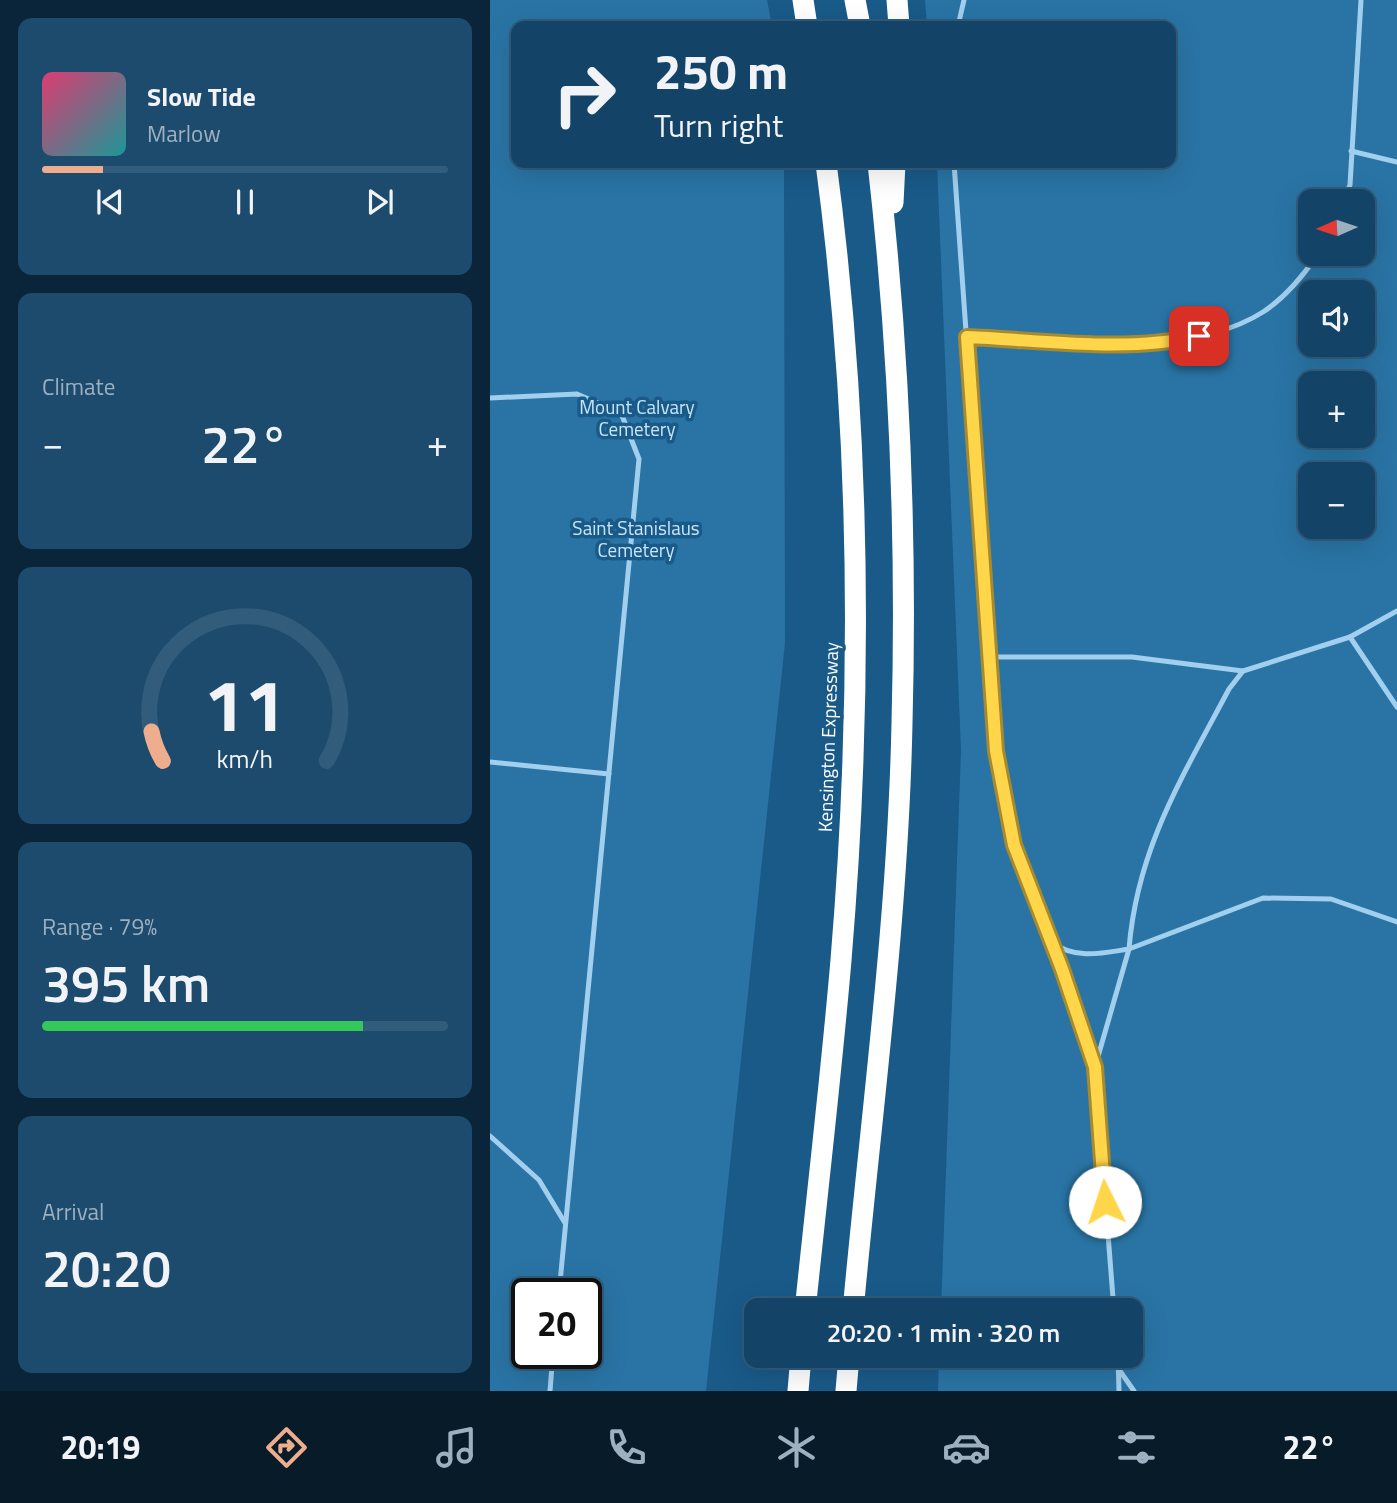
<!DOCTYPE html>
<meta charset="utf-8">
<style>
:root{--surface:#134467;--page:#1c4b6d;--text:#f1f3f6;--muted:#9db0c0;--line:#325c7b;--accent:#eead8d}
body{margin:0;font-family:"Titillium Web",sans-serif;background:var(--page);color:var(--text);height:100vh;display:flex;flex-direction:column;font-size:26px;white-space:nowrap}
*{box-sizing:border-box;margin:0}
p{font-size:23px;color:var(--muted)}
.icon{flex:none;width:38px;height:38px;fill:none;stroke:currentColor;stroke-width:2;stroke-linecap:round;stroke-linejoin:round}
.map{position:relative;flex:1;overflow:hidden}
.sheet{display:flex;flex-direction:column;gap:18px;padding:18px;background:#0a2539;width:490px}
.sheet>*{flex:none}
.banner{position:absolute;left:21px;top:21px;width:665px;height:147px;border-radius:14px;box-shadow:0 7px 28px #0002,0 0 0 2px var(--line);background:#134467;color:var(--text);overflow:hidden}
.needle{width:46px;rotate:267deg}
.fabs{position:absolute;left:808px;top:189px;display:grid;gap:14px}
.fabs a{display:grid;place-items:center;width:77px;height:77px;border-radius:14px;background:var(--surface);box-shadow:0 7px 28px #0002,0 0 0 2px var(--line);font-size:35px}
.speed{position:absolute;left:21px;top:1278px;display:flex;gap:14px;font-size:35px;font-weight:700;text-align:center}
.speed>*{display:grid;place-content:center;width:91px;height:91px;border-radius:50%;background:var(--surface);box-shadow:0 7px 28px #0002,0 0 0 2px var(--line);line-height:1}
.speed .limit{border:4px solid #111;border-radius:10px;background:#fff;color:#111}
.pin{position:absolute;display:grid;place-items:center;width:60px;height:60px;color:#fff;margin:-30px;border-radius:14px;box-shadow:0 4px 10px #0006}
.me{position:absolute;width:77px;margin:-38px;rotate:356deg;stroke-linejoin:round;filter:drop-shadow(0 0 5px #0008)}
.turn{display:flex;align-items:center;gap:24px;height:147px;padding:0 28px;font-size:32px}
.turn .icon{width:91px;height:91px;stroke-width:2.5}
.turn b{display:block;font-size:49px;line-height:60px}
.big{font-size:52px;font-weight:600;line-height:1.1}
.sheet .card{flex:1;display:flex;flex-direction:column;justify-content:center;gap:10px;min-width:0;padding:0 24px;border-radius:14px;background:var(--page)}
.sheet .dial{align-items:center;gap:0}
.dial svg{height:182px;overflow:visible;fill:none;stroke:var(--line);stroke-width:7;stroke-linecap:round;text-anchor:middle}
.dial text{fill:var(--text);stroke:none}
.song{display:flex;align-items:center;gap:21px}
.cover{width:84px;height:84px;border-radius:10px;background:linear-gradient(135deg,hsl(340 70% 55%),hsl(180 70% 35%))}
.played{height:7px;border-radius:4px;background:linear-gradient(90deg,var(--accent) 15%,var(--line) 15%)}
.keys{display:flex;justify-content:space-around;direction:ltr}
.heat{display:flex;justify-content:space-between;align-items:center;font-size:38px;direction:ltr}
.charge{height:10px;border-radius:5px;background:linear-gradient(90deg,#34c759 79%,var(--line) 0)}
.trip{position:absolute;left:254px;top:1298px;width:399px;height:70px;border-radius:14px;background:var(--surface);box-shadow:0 7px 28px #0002,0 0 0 2px var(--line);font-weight:600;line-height:70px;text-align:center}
.tabs{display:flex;height:112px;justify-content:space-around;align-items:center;background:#081b29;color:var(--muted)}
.tabs .icon{width:49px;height:49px}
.tabs .active{color:var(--accent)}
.tabs b{font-size:32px;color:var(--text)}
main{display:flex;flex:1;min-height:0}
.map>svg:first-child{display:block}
.green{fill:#2974a5;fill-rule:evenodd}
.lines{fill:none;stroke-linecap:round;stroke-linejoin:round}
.service{stroke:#a2cfed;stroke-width:5}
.motorway{stroke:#fff;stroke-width:21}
.route-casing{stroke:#a68a30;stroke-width:18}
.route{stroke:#ffd54a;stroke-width:12}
.labels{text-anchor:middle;stroke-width:7;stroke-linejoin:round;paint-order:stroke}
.park-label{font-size:19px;fill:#c8e6f9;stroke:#195a89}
.street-label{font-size:19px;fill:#fff;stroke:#195a89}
</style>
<main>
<section class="sheet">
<div class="card">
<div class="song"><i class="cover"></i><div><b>Slow Tide</b><p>Marlow</p></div></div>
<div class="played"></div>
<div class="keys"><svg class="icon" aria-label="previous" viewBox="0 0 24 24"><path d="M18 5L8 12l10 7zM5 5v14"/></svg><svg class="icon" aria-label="pause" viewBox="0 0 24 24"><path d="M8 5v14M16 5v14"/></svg><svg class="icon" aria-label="next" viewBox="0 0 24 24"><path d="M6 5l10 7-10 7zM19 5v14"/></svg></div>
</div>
<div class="card"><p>Climate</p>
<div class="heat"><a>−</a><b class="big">22°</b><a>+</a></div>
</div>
<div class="card dial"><svg viewBox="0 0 100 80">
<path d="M14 69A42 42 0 1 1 86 69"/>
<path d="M14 69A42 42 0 0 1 9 56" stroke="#eead8d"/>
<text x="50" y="56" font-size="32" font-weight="700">11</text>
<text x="50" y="72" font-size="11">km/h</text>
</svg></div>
<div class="card"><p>Range · 79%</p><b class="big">395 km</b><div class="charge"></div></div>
<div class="card"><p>Arrival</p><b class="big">20:20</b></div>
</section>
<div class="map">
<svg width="907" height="1391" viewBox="0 0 907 1391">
<rect width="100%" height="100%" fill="#195a89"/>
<g class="green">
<path d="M0 0H277L282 26H26V163H294L295 643 216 1391H0ZM37 1293H96V1353H37Z"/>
<path d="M435 0H907V1391H448L449 1356H640V1311H451L471 750 447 163H681V26H437ZM821 201H873V254H821ZM821 292H873V345H821ZM821 383H873V436H821ZM821 474H873V527H821Z"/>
</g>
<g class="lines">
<g class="service">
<path d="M468 26 474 0"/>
<path d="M861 151 907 162"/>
<path d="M464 163 506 752 524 845 572 969 605 1067"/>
<path d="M853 201 860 185 871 0"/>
<path d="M477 337C565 341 696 361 773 312 796 297 813 276 828 254"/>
<path d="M0 398 87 394 131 413 149 459 69 1293"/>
<path d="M860 637 907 707"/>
<path d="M498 657H642L753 671 860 637 907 611"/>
<path d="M0 762 119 774"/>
<path d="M563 943C586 960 613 953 639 949 647 848 693 776 739 689L753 671"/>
<path d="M0 1136 49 1180 75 1223"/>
<path d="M624 1311 605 1067 639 949 773 898 841 899 907 922"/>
<path d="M628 1356 629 1391"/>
<path d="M630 1371 644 1391"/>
<path d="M60 1391 63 1353"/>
</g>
<g class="motorway">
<path d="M313 0 317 26"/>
<path d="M365 0 370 26"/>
<path d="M407 0 409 26"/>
<path d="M403 203 405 163"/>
<path d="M315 1311C327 1194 341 1077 351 960 373 696 371 425 336 163"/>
<path d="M363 1311C381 1115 408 920 412 723 417 537 409 348 388 163"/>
<path d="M308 1391 311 1356"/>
<path d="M356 1391 359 1356"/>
</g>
</g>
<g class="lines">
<g class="route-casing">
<path id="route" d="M615 1202 605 1067 572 969 524 845 506 751 477 337C552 340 635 353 709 336"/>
</g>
<use href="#route" class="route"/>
</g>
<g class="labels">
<g class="park-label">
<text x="147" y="414">Mount Calvary<tspan x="147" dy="22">Cemetery</tspan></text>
<text x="146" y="535">Saint Stanislaus<tspan x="146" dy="22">Cemetery</tspan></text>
</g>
<g class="street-label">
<text transform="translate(338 737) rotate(-88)" y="7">Kensington Expressway</text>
</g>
</g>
</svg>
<div class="fabs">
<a><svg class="needle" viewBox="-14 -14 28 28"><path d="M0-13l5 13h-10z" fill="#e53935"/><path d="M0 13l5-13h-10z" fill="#9db0c0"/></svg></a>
<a><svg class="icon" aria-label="sound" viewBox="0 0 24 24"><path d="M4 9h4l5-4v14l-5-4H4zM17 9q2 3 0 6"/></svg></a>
<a>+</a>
<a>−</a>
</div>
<div class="speed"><div class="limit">20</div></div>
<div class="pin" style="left:709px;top:336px;background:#d93025"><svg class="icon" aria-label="arrive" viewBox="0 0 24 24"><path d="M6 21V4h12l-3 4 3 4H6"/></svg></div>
<svg class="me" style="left:615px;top:1202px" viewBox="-20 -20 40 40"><circle r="19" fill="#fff"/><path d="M0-13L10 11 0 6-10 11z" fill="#ffd54a"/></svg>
<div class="trip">20:20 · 1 min · 320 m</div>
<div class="banner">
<div class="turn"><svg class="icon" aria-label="right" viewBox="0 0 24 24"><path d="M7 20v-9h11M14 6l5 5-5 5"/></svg><div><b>250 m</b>Turn right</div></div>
</div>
</div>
</main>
<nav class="tabs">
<b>20:19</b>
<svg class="icon active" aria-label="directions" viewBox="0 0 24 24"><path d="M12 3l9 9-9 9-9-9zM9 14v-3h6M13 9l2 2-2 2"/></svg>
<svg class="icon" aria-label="music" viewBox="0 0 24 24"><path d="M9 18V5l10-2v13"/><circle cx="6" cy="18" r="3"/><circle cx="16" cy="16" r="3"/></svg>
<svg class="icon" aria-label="phone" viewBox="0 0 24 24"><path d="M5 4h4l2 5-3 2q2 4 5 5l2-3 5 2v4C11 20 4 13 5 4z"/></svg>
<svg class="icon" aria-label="climate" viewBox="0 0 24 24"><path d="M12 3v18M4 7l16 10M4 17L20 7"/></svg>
<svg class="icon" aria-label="car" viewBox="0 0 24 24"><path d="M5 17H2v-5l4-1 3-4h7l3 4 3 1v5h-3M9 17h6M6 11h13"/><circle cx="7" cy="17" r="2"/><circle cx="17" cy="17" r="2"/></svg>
<svg class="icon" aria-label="filters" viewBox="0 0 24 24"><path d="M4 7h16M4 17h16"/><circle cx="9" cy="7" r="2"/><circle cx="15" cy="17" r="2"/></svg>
<b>22°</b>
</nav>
